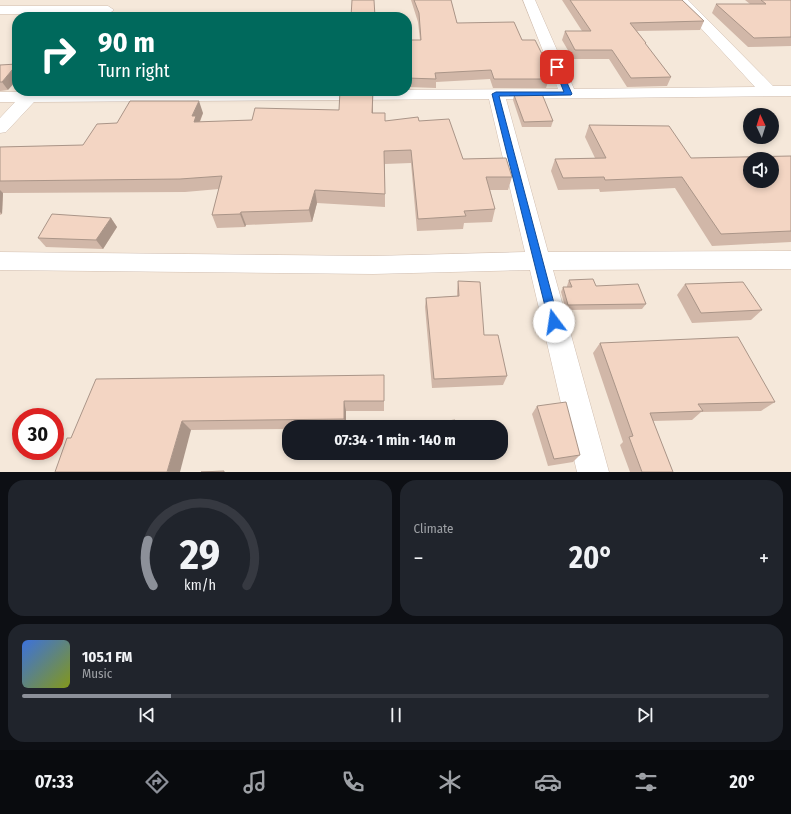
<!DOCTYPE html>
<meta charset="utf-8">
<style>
:root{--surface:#171b24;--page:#20242c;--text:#f1f3f6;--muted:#9ea1a6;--line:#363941;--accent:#8c9099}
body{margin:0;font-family:"Fira Sans Condensed",sans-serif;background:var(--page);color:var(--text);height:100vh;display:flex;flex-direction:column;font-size:15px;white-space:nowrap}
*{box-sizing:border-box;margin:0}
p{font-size:13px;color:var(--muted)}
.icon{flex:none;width:22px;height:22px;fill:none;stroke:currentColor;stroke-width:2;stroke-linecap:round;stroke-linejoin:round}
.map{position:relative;height:472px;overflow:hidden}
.sheet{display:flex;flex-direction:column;gap:8px;padding:8px;background:#0d0f14;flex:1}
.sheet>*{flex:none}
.banner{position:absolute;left:12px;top:12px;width:400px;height:84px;border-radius:16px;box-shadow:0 2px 6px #0003;background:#00695c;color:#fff;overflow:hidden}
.needle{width:26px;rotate:356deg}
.tools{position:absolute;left:743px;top:108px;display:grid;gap:8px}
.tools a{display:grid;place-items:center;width:36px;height:36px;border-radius:50%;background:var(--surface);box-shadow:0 2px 6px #0003;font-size:20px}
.speed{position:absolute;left:12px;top:408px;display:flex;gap:8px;font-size:20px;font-weight:700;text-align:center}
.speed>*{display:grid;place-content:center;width:52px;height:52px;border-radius:50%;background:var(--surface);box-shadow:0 2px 6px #0003;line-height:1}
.speed .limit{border:6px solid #d22;background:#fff;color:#111}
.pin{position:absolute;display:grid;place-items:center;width:34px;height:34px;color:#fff;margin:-17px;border-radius:8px;box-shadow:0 2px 6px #0006}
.me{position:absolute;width:44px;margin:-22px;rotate:346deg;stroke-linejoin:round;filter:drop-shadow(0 0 3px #0008)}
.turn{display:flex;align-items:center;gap:14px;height:84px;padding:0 20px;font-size:18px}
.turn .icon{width:52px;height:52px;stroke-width:2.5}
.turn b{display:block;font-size:28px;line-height:34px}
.big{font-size:30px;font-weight:700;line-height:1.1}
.sheet .card{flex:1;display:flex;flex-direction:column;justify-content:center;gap:6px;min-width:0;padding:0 14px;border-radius:16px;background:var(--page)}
.sheet .dial{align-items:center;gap:0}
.dial svg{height:104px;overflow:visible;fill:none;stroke:var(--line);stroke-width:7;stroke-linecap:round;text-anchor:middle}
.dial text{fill:var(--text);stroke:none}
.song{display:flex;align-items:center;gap:12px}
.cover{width:48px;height:48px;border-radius:6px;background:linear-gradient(135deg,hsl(220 70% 55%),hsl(70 70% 35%))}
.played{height:4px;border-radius:2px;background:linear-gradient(90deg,var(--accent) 20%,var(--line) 20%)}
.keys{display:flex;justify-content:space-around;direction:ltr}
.heat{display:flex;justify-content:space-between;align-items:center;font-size:22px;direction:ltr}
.sheet .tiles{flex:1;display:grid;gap:8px;grid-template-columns:1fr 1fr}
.card:last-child{grid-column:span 2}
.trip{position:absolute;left:282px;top:420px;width:226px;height:40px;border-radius:16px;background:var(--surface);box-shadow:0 2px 6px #0003;font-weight:700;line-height:40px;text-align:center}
.tab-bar{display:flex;height:64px;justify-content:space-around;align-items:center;background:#090b0e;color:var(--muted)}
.tab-bar .icon{width:28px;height:28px}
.tab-bar .on{color:var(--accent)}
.tab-bar b{font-size:18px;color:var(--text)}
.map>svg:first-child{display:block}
.residential{fill:#f5e8da;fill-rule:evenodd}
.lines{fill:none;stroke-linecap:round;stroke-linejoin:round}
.minor-casing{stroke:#d1beb0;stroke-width:1}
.minor{fill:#fff;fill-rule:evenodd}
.wall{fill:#d1b7a8}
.shaded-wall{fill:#aa9588}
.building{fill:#f3d5c3;stroke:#aa9588;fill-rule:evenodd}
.route{fill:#1a73e8;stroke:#114b97}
</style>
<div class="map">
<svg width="791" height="472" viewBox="0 0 791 472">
<rect width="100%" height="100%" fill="#fdf6ec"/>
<path class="residential" d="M0 0H791V472H0ZM17 17H407V91H17ZM750 115H772V137H750ZM750 159H772V181H750ZM21 417H55V451H21ZM289 427H501V453H289Z"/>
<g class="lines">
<g class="minor-casing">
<g id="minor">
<path d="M523 0H535L574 89 755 87 675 0H688L773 86H791V96L506 99 548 252 791 251V269L553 270 609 472H577L530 270 373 274 0 270V252L373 256 525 252 489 99 34 102 6 132 0 133V118L15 102H0V92L558 89Z"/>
<path d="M0 6H108L114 10 108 14H0Z"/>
</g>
</g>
<use href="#minor" class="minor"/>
</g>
<g class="wall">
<path d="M411 0H451L457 23 522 40 547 64 545 71 549 79 546 88H493L490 79 436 82V88L407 87V40H420L418 22Z"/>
<path d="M562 0H682L704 21 700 30 637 31 646 43V45L671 77 667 86 627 87 609 59H573L562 40 565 31H582Z"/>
<path d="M745 0H791V46L748 47 712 13 716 4H750Z"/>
<path d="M0 65 8 90 0 91Z"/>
<path d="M373 91V113L385 121H419L463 159 512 177 508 190H490L495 209 492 222 464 223 463 229 417 231 411 163 385 164V207L317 203 312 222 246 225 245 227 217 228 212 215 219 189 185 192 3 193 2 214 0 215V147L83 145 117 123 203 113 200 122 252 120 339 110Z"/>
<path d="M514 95 553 121 551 127H522L513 100Z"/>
<path d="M589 125 691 158 791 156V242L712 246 675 188 600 192 599 189 558 190 551 171 555 159 595 158 585 137Z"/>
<path d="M111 218 117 227 103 249 46 247 38 238Z"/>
<path d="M569 280 596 286 646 304 642 309 566 310 561 292 563 287H567V286Z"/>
<path d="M458 281 484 335 507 376 503 385 432 388 425 307 426 298 457 296V291Z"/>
<path d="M685 284 762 310 751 320 692 323 677 295Z"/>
<path d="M600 343 775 402 761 411 701 412 692 420 653 421 673 472H630L620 445 623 442 593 353Z"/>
<path d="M384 375V411H346V427H289V429L191 430 71 438Z"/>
<path d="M537 406 580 455 573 462 548 466 532 414Z"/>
<path d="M436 453H460L459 455 437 458Z"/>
</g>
<g class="shaded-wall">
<path d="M17 64V80L8 90 2 82Z"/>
<path d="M373 91V125L372 113Z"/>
<path d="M199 101 203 113 199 123 194 122 192 116Z"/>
<path d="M0 190 3 193 2 214 0 212Z"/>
<path d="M315 190 317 203 312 222 309 210Z"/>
<path d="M241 212 246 225 245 227 240 214Z"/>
<path d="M111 218 117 227 103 249 96 240Z"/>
<path d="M344 401 346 411V427L344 419Z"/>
<path d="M182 421 191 430 180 472H167Z"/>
</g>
<g class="building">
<path d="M352 0H374L375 17H351Z"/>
<path d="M414 0H451L457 23 514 22 522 40H535L547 64H542L549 79H494L491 70 435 73 436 79 407 78V40H421L419 13Z"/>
<path d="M570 0H682L704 21 630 23 646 43H645L671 77 631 78 612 50H575L565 31H591Z"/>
<path d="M761 0H791V37L754 38 716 4H766Z"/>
<path d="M17 64 2 82H0V65Z"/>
<path d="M340 91H373L372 113H385V121L418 117 419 121 449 119 463 159 506 158 512 177H486L495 209 464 211 466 216 418 219 411 150 384 151 385 194 315 190 309 210 241 212 240 214 212 215 222 176 180 179 0 181V147L83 145 97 124 117 123 130 101H199L192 116H196L194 122 252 120 255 108 339 110Z"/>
<path d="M542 94 553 121 524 122 514 95Z"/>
<path d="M589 125 669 126 691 158 791 156V231L721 234 682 177 605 180 604 177 563 178 555 159 606 158ZM750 159H772V181H750Z"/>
<path d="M52 214 111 218 96 240 38 238Z"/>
<path d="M593 279 596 286 638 284 646 304 568 305 563 287H572L569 280Z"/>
<path d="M458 281 480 282 484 335H498L507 376 434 379 426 298 459 296Z"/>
<path d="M743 282 762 310 701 313 685 284Z"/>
<path d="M738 337 775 402 698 404 703 411 650 413 673 472H642L629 437 633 436 600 343Z"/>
<path d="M384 375V401H344V419L182 421 167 472H55L67 438H71L96 379Z"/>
<path d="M566 402 580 455 554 459 537 406Z"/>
<path d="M455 420 456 427H434L433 423Z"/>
<path d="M224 471V472H201Z"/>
</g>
<path class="route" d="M557 65 560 67 572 94 571 95 499 96 559 322 558 325H550L549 322 492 94 496 92H564L554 67Z"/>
</svg>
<div class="tools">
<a><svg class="needle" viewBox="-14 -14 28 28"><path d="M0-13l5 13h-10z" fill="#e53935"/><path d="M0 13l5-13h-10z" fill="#9ea1a6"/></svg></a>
<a><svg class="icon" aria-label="sound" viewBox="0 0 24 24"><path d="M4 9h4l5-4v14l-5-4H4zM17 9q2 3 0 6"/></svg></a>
</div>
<div class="speed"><div class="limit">30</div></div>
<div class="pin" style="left:557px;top:67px;background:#d93025"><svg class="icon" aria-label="arrive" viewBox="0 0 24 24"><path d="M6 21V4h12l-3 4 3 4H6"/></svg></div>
<svg class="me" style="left:554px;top:322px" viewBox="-20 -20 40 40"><circle r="19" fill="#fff"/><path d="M0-13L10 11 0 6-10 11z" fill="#1a73e8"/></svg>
<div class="trip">07:34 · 1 min · 140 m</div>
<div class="banner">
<div class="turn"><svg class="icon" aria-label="right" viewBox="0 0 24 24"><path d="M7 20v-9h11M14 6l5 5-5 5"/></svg><div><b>90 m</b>Turn right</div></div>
</div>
</div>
<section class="sheet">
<div class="tiles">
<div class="card dial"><svg viewBox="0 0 100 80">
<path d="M14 69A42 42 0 1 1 86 69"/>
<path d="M14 69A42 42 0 0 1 10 34" stroke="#8c9099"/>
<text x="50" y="56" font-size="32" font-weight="700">29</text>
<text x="50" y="72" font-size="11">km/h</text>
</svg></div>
<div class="card"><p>Climate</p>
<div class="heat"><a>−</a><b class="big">20°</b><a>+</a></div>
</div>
<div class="card">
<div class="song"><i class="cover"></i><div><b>105.1 FM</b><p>Music</p></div></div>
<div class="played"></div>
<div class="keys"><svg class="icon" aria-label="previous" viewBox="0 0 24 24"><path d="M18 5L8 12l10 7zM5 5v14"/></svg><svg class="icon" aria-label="pause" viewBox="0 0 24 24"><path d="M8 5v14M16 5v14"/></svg><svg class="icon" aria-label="next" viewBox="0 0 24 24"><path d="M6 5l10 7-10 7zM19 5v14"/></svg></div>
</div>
</div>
</section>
<nav class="tab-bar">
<b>07:33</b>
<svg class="icon on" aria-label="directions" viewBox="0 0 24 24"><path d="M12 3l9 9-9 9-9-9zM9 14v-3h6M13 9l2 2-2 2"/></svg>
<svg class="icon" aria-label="music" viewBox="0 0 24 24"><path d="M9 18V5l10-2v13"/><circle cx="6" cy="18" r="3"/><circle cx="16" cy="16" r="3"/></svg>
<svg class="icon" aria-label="phone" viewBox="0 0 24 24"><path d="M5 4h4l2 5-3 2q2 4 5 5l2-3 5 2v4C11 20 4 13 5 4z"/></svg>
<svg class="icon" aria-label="climate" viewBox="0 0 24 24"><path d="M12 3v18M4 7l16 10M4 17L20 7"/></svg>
<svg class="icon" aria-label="car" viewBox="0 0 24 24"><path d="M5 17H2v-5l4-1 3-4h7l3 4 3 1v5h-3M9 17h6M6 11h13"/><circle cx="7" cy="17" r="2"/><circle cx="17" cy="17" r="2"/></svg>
<svg class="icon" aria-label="filters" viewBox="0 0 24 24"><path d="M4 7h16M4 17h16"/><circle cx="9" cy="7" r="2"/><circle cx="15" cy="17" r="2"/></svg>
<b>20°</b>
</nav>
